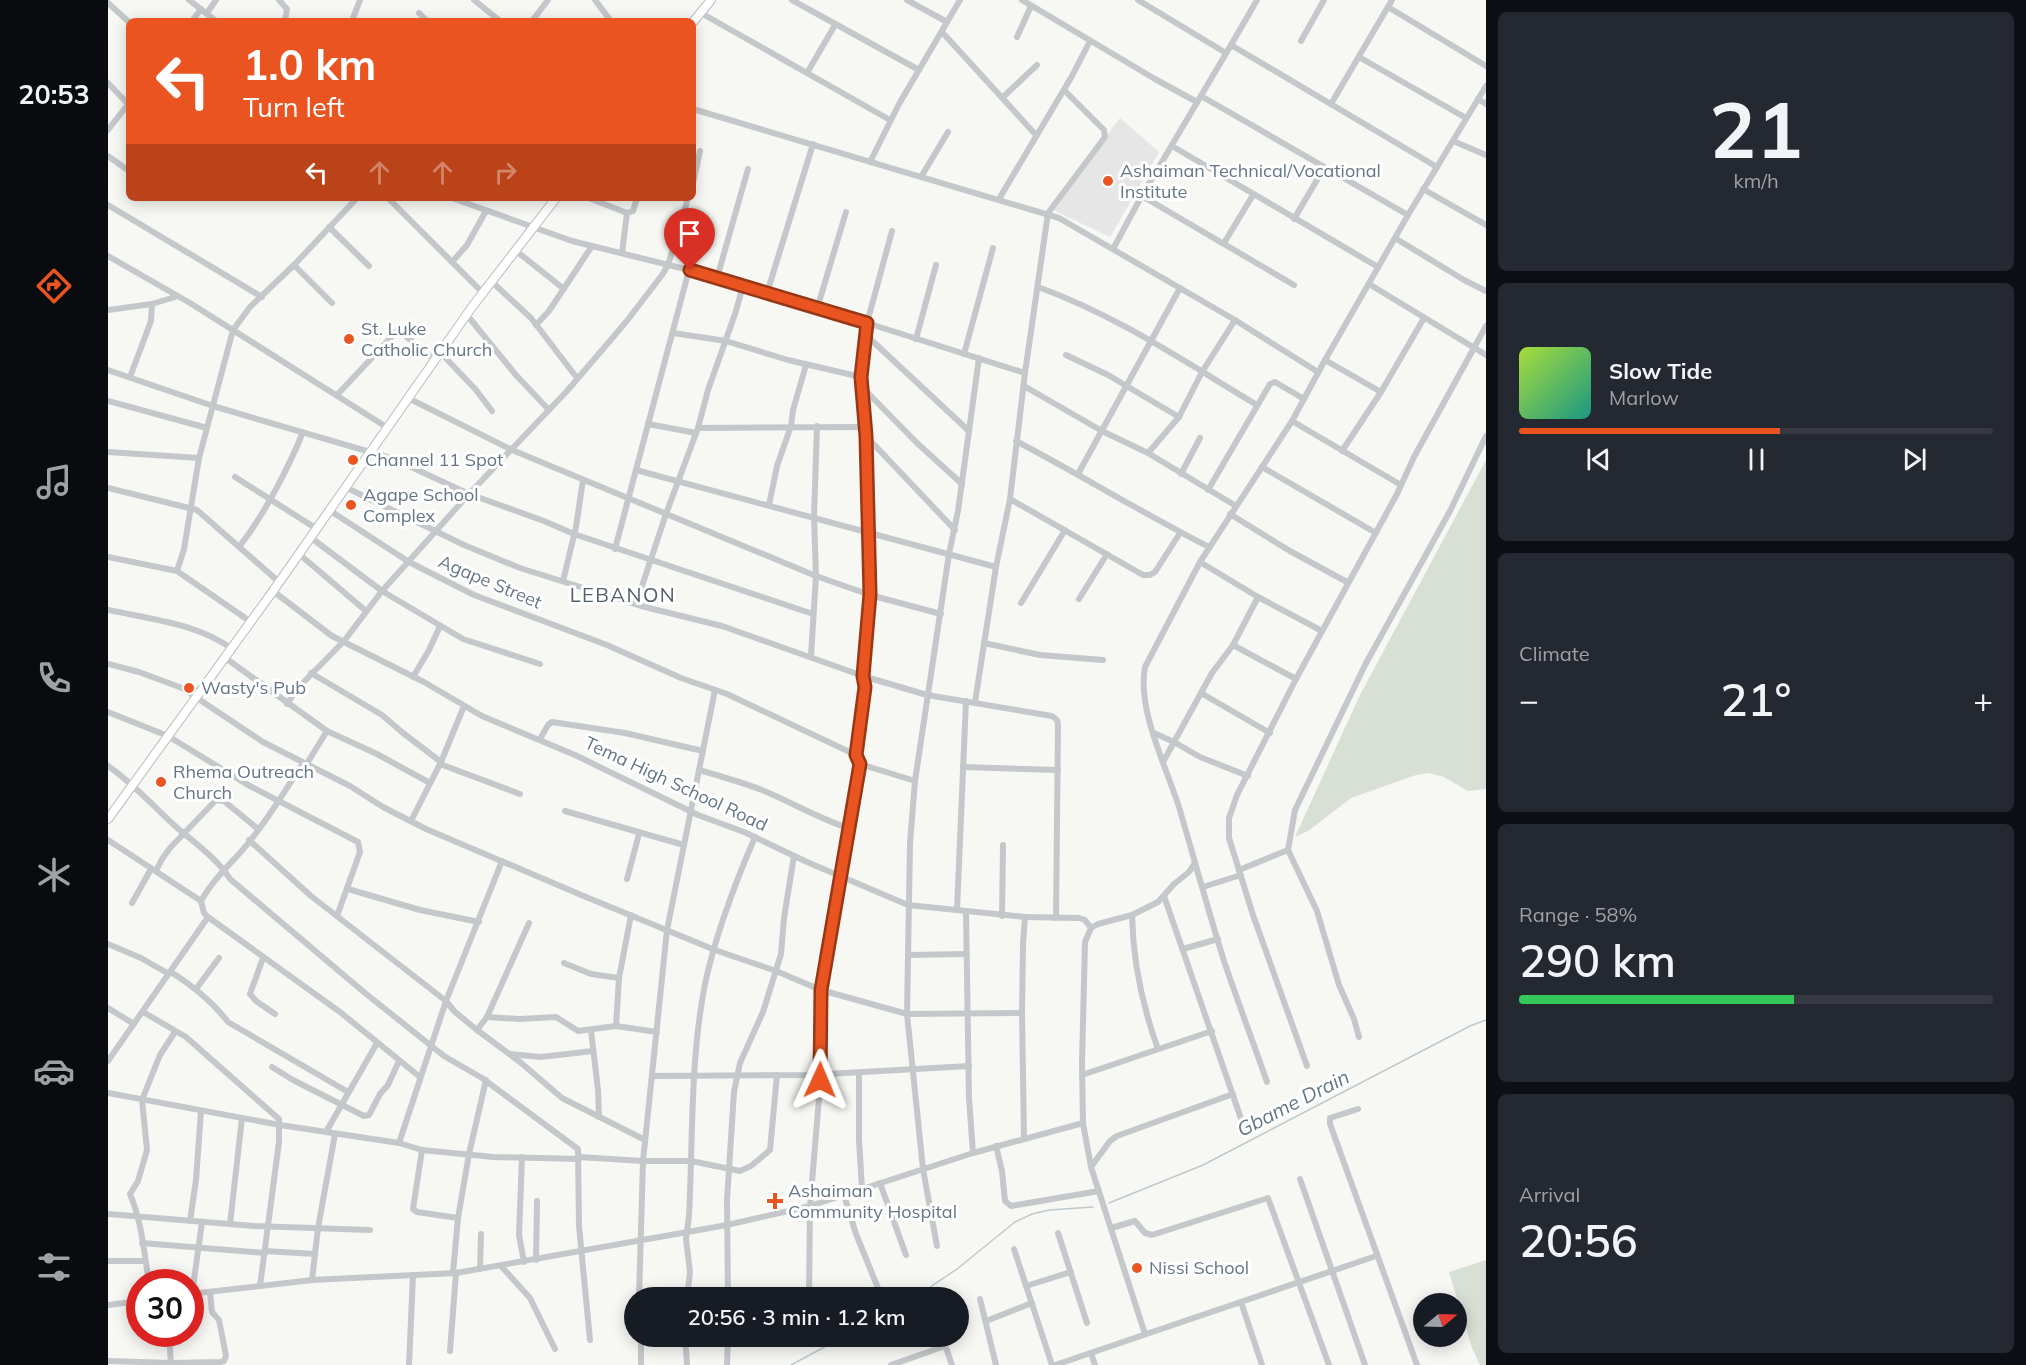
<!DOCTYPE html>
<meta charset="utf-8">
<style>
:root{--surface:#171b24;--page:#242831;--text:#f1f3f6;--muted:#9ea1a6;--line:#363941;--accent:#ea5420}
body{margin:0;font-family:Mulish,sans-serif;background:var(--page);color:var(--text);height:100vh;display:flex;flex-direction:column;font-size:22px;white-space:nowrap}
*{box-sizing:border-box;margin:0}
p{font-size:20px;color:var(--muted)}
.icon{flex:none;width:33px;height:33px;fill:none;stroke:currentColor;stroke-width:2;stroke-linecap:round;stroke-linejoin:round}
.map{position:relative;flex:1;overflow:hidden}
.panel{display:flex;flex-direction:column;gap:12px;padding:12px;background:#0d0f14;width:540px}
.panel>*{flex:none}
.top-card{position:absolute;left:18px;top:18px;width:570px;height:183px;border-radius:9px;box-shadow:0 3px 15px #0003;background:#ea5420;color:#fff;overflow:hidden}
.needle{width:39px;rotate:71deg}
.buttons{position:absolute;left:1305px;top:1293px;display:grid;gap:12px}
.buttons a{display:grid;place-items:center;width:54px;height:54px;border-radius:50%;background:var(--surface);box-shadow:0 3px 15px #0003;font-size:30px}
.speed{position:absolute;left:18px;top:1269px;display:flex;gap:12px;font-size:30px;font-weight:700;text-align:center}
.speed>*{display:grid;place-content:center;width:78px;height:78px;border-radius:50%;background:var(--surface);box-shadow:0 3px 15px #0003;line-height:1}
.speed .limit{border:9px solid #d22;background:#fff;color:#111}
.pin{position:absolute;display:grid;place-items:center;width:51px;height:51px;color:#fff;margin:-62px -26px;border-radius:50% 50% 50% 0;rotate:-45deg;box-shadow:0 0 6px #0007}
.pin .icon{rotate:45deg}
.me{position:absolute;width:66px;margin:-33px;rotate:1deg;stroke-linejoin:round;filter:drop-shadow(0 0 4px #0008)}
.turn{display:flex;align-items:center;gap:21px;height:126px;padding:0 18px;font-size:27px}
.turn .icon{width:78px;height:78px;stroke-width:2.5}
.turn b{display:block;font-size:42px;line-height:51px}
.lanes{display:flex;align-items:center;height:57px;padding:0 18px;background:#0003;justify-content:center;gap:30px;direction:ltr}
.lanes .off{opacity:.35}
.big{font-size:45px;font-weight:600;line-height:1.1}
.panel .widget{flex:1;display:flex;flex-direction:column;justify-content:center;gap:9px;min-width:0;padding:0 21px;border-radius:9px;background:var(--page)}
.panel .dial{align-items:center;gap:0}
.dial b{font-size:78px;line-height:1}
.song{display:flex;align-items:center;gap:18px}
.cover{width:72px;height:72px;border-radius:9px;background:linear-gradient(135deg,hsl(80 70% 55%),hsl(170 70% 35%))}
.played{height:6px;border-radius:3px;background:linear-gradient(90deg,var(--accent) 55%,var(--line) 55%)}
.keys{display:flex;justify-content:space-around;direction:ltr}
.heat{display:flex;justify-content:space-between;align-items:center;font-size:33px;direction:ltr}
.charge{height:9px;border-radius:4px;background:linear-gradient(90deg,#34c759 58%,var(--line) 0)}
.trip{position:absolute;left:516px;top:1287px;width:345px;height:60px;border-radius:30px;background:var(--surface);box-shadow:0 3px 15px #0003;font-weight:600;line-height:60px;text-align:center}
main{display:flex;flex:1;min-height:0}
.tab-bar{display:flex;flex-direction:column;width:108px;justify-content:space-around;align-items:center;background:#090b0e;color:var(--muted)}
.tab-bar .icon{width:42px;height:42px}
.tab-bar .active{color:var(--accent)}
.tab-bar b{font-size:27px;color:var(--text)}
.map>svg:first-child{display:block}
.built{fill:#e5e6e5}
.green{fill:#d8dfd5}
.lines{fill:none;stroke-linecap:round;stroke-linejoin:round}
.stream{stroke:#bec9ce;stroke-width:1.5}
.secondary-casing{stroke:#b9bdc2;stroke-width:10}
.street{stroke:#c4c8cb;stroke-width:6}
.secondary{stroke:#fff;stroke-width:8}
.route-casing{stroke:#983715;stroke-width:15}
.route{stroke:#ea5420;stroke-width:10}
.poi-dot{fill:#ea5420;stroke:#fff;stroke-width:2}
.labels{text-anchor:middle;stroke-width:6;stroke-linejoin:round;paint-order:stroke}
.poi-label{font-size:18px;fill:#657686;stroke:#fff;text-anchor:start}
.street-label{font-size:18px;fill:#657686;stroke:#fff}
.neighbourhood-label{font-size:20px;letter-spacing:1.5px;fill:#53606b;stroke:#fff}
.water-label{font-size:20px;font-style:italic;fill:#607883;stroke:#fff}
</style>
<main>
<nav class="tab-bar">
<b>20:53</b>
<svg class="icon active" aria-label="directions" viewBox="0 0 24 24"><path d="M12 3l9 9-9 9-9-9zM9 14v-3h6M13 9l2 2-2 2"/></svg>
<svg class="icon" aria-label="music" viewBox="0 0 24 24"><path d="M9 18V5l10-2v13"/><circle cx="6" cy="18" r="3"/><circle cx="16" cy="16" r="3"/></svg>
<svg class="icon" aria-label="phone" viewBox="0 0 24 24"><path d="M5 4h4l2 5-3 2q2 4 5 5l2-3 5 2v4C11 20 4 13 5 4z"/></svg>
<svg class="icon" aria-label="climate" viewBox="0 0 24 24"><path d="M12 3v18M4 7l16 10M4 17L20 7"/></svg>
<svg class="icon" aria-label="car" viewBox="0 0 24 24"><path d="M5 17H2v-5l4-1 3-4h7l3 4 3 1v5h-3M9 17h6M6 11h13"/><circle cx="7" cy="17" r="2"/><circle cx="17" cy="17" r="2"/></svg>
<svg class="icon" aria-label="filters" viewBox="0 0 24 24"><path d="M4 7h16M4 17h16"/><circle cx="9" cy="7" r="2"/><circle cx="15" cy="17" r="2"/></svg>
</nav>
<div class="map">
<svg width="1378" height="1365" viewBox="0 0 1378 1365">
<rect width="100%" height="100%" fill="#f7f7f4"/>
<path class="built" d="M1012 118 1051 152 1002 237 943 209Z"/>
<g class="green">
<path d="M1378 460V789L1360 791 1336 777 1320 773 1308 775 1243 798 1200 831 1187 837 1252 695Z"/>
<path d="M1378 1260V1365H1372L1364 1348 1341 1272Z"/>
</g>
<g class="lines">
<g class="stream">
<path d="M1001 1203 1095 1165 1362 1026 1378 1020"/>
<path d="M806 1298 849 1269 907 1222 924 1214 941 1210 985 1207"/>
<path d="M683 1365 737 1336"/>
</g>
<g class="secondary-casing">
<g id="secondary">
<path d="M585 22 603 0"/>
<path d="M0 819 165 591 364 307 448 198"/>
</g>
</g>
<g class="street">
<path d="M81 0 108 21"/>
<path d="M171 0 179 9 177 21"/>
<path d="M366 0 392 21"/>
<path d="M487 0 503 21"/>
<path d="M684 0 811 70"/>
<path d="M799 0 839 22"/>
<path d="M914 0 1047 79 1089 102"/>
<path d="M1030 0 1118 53"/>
<path d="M0 3 21 22"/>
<path d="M1280 7 1378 66"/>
<path d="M99 13 108 0"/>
<path d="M311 13 319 21"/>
<path d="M593 13 782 120"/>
<path d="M84 21 93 9"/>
<path d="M244 21 252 0"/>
<path d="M424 21 440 0"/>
<path d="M834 32 928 135"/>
<path d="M909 37 923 6"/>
<path d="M1193 41 1216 0"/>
<path d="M1123 45 1149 0"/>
<path d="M1251 57 1358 118"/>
<path d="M699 73 727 25"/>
<path d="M0 83 20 104"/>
<path d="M1093 96 1300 215"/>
<path d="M895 97 929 65"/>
<path d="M1370 99 1378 104"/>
<path d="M1223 104 1284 0"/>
<path d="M585 109 951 218 1127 320 1210 372"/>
<path d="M0 130 21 103"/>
<path d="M1345 141 1378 155"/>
<path d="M1064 146 1270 267"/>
<path d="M0 156 21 171"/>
<path d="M762 162 791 104 852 0"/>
<path d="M813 177 840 132"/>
<path d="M585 183 592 151"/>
<path d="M1315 189 1378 225"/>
<path d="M1034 196 1186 285"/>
<path d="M280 198 375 293"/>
<path d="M344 198 464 241 581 270 759 323 753 377 758 436 762 595 755 676 757 687 748 755 752 764 713 990V1074L702 1206 701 1298"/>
<path d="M481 198 519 213"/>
<path d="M891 199 964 76 982 41"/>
<path d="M0 205 154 297"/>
<path d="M1186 219 1216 168"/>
<path d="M221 227 261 266"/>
<path d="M784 231 759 323 917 373"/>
<path d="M1287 238 1356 280 1378 291"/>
<path d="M1116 243 1145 195"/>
<path d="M1005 249 1032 199 1123 45 1329 167"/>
<path d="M407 250 456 289"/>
<path d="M514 253 519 213 525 211 529 198"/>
<path d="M0 256 82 303 280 428"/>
<path d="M344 262 359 245 378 211"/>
<path d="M186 265 224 303"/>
<path d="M609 278 640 169"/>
<path d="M383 281 423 318 469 378"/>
<path d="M1261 284 1378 355"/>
<path d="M930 287C1010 316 1077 362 1149 405"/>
<path d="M659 293 705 144"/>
<path d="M709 309 738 212"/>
<path d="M0 310 44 304 70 296"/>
<path d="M359 315 408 375 441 410"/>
<path d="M428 325 441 311 484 246"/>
<path d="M565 333 618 341 680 360 753 377"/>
<path d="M758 335 861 431"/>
<path d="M808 339 828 265"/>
<path d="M332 352 368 390 384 411"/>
<path d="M856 354 885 248"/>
<path d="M958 355 1000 375 1071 417"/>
<path d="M1217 360 1273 392"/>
<path d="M0 370 105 406 286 459 361 494 436 521 466 534 705 614"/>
<path d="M22 377 43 321 44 304"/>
<path d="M916 386 994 431 1040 453 1128 506"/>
<path d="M755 388 809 443 854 484"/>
<path d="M229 395 290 330 327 360"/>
<path d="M300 398 404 450 708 576 762 595 833 614"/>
<path d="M0 401 99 428"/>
<path d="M1184 421 1293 485"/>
<path d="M540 424 588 433"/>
<path d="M590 428 757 427"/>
<path d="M758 436 847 530"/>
<path d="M908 441C973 475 1036 514 1101 547"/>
<path d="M1234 451 1273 392 1316 318"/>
<path d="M0 452 91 458"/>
<path d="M1040 453 1071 417 1094 372 1127 320"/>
<path d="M1154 467 1268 533"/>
<path d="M528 470 888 567"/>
<path d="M970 474 1072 288"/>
<path d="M1073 474 1092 438"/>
<path d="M127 477 209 529"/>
<path d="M237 487 356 545 412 568 533 606 614 626 755 676 819 695 944 716 949 720 950 725 948 918"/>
<path d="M0 488 89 510 171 582"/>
<path d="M1100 490 1162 384 1167 382 1196 399"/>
<path d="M902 499 1035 575H1042L1047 572 1072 533"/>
<path d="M661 505 669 466 683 426 685 410 698 365"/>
<path d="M221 510 301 562 366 595 499 645 573 678 619 694 748 755"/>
<path d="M1122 514 1182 551 1239 582"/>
<path d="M202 537 274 591 355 639 432 664"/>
<path d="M131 547C156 515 180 469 195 432"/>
<path d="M507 549 581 270"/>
<path d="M191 554 258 611"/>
<path d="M0 557 69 571 143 622"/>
<path d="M1092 562 1150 597 1214 631"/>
<path d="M69 571 76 549 91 458 125 330 142 307 186 265 249 198"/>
<path d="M455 581 468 527 475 480"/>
<path d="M165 591 224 636 316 682 374 716 467 755 590 815 636 832 699 862 800 905 917 917 971 918 977 920 983 928"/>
<path d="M971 599 999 554"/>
<path d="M913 603 957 530"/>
<path d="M528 604 558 514 590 428 600 390 627 314 635 286"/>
<path d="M0 610C42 619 87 623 123 648"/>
<path d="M876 643 932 655 995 660"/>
<path d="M1125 645 1188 679"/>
<path d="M703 656 708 576 706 517 709 426"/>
<path d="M116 657 219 731 269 754 322 783"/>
<path d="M0 664 31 672 74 688 155 742 242 786 275 807 318 829 478 897 607 950 668 971 713 990 799 1014 914 1013"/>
<path d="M203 673 274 715 295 733 333 762"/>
<path d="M305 677 321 650 332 626"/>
<path d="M1093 693 1162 733"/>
<path d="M867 702 888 567 902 499 917 373 940 213 997 137 996 130 956 90"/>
<path d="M179 704 189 689 236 641 274 591 361 494 459 391 518 322 554 275 560 265 580 198"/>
<path d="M0 712 60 736 140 785 250 842 252 852 229 916"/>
<path d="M1046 733 1066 742 1092 757 1140 776"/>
<path d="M432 739 440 725 444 722 517 733 595 751"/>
<path d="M1055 762 1104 673 1125 645 1150 597"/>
<path d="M195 763C175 794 155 827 131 854 117 869 103 883 93 901L96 913 100 917 232 1012 312 1077"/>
<path d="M332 764 412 794"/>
<path d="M752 764 807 781"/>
<path d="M198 765 219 731"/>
<path d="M0 766C24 782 44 805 66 825 85 842 108 857 122 879L257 993 336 1056 374 1078 470 1149 471 1226 482 1340"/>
<path d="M855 767 950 770"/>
<path d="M591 770C612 776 633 782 654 790 683 802 710 818 740 828"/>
<path d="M457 811 576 845"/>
<path d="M303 821 333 762 356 706"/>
<path d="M0 840 93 901"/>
<path d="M141 840 203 896 338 1001 347 1012 369 1030 412 1062 454 1098 537 1140"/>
<path d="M1131 870 1180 850"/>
<path d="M48 871 54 859 62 848 108 800 116 801 150 829"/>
<path d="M519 879 531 834"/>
<path d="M1095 887 1133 875"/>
<path d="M240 889 312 910 371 922"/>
<path d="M1056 896 1138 1133"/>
<path d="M24 903 43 869"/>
<path d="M849 910 858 701"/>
<path d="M858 912 861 1098 865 1153"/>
<path d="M1024 915C1025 962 1034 1005 1050 1049"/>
<path d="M894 916 895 845"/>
<path d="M0 944 33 958 61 974"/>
<path d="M1075 949 1110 939"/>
<path d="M800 955 858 954"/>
<path d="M155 958 142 994 148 1001 167 1014"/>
<path d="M456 963 483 974 511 978"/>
<path d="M63 972C85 986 104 1001 120 1022L240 1092"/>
<path d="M88 989 111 958"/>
<path d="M0 1008 26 1024"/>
<path d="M35 1012 78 1037 171 1119V1142L152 1286"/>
<path d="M379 1017 411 1019 448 1017 470 1031 508 1026 549 1032"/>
<path d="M508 1026 511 978 523 915"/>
<path d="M369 1030 379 1017 421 923"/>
<path d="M483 1030 490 1090 491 1117"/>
<path d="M1251 1037 1246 1019 1231 985 1209 911 1180 850 1187 810 1257 665 1342 511 1378 436"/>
<path d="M402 1054 433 1057 485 1051"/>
<path d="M0 1061 100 917"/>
<path d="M1199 1066 1145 915 1121 838V818L1129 795 1188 679 1289 494 1306 457 1378 326"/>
<path d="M164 1067 185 1080 256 1116 261 1115 272 1094 280 1085 291 1061"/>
<path d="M751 1073V1140L754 1189"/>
<path d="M974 1075 1104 1031"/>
<path d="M545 1076 702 1075 861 1066"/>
<path d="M1159 1082C1145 1042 1130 1002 1116 961 1100 910 1086 858 1071 807 1058 766 1029 710 1037 667L1092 562 1184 421 1217 360 1300 215 1378 86"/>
<path d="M0 1093 172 1125 291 1143 314 1150 385 1157 471 1159"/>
<path d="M1250 1109 1222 1118V1124L1309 1365"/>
<path d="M218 1132 269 1043"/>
<path d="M916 1138 914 1013 915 944 917 917"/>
<path d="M291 1143 338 1001 394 861"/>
<path d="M888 1146 894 1171 897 1201 903 1206 991 1191"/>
<path d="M314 1150 305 1209 309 1212 350 1218"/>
<path d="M414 1157 411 1235 416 1262"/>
<path d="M471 1157 535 1161H583L632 1171 643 1166 662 1150 669 1075"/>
<path d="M983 1167 1002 1141 1009 1136 1125 1094"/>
<path d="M1192 1179 1257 1365"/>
<path d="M772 1183 798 1255"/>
<path d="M736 1195 748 1234 774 1298"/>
<path d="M0 1214 146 1226 262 1230"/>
<path d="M82 1221 88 1180 93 1111"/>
<path d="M122 1224 134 1118"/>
<path d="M1003 1228 1027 1221 1037 1233 1044 1235 1160 1198 1221 1365"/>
<path d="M950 1233 979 1323"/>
<path d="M34 1243 157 1253"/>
<path d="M829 1246 815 1169 799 1014 802 843 807 781 841 554 850 511 871 358"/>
<path d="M906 1249 944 1365"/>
<path d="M157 1251 207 1254"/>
<path d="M428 1260 429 1201"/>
<path d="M0 1261H37"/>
<path d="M393 1266 422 1298 447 1349"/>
<path d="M372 1269 373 1234"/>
<path d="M345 1273 350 1218 361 1154 378 1080"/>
<path d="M204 1280 210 1228 227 1134"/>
<path d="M41 1282C36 1253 34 1222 22 1194L30 1181 39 1150 34 1100 52 1055 67 1032"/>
<path d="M918 1286 963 1272"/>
<path d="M82 1294 204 1280 348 1273 619 1225 702 1206 865 1153 975 1123"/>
<path d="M84 1294 94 1222"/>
<path d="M531 1298 535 1161 559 930 607 690"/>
<path d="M579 1298 582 1272 578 1239 581 1216C585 1139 582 1060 597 984 607 937 628 881 647 837"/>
<path d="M620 1298 619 1200 626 1092 632 1063 655 1012 673 954 676 918 686 856"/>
<path d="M872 1299 888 1365"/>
<path d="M1133 1302 1154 1365"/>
<path d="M0 1305 32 1301"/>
<path d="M878 1321 924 1303"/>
<path d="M61 1334 63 1365"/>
<path d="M1037 1334 983 1167 975 1123 974 1063 977 942 983 928 990 924 1024 915 1050 902 1066 884 1081 872 1087 863"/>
<path d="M533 1336V1365"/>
<path d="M577 1336 579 1365"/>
<path d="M834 1336 844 1365"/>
<path d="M342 1351 348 1273"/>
<path d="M983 1353 987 1365"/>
<path d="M0 1361 63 1363 112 1362 116 1361 118 1356 111 1320 104 1312 102 1292"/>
<path d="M301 1365 305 1275"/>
<path d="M619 1365 620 1336"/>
<path d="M783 1365 837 1346"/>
<path d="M947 1365 1268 1256"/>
</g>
<use href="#secondary" class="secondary"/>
</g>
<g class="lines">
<g class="route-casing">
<path id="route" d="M582 270 759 323 753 377 758 436 762 594 755 676 757 687 748 755 752 764 713 990 712 1080"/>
</g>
<use href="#route" class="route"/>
</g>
<g class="poi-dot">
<circle cx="1000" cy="181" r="6"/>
<circle cx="241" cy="339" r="6"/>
<circle cx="245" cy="460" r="6"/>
<circle cx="243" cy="505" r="6"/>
<circle cx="81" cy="688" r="6"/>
<circle cx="53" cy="782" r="6"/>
<path d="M664 1192h6v6h6v6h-6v6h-6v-6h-6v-6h6z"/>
<circle cx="1029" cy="1268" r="6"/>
</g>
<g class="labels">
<g class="poi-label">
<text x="1012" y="177">Ashaiman Technical/Vocational<tspan x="1012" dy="21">Institute</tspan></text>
<text x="253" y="335">St. Luke<tspan x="253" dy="21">Catholic Church</tspan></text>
<text x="257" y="466">Channel 11 Spot</text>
<text x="255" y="501">Agape School<tspan x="255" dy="21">Complex</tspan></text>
<text x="93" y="694">Wasty's Pub</text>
<text x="65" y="778">Rhema Outreach<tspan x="65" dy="21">Church</tspan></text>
<text x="680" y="1197">Ashaiman<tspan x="680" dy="21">Community Hospital</tspan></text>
<text x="1041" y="1274">Nissi School</text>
</g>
<g class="street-label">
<text transform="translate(382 582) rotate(23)" y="6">Agape Street</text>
<text transform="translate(568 784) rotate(25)" y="6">Tema High School Road</text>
</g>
<g class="neighbourhood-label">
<text x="515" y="602">LEBANON</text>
</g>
<g class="water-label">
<text transform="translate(1185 1103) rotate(-27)" y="7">Gbame Drain</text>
</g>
</g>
</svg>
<div class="buttons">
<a><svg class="needle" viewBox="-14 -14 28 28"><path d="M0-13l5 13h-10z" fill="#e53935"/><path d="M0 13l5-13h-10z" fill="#9ea1a6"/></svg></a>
</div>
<div class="speed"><div class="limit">30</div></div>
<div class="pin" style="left:582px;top:270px;background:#d93025"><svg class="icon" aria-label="arrive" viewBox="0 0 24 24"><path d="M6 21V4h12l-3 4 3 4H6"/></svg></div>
<svg class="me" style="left:712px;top:1080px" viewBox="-20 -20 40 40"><path d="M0-17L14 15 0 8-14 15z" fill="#ea5420" stroke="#fff" stroke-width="4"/></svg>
<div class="trip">20:56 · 3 min · 1.2 km</div>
<div class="top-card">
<div class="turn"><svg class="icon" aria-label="left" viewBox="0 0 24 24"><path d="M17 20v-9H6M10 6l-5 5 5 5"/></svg><div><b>1.0 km</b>Turn left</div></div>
<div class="lanes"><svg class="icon" aria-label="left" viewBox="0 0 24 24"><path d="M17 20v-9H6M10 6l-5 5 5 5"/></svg><svg class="icon off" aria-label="ahead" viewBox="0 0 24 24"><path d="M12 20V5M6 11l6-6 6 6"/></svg><svg class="icon off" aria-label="ahead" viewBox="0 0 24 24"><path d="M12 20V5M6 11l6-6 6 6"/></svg><svg class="icon off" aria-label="right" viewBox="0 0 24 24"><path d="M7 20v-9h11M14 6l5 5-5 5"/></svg></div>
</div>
</div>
<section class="panel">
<div class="widget dial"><b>21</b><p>km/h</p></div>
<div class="widget">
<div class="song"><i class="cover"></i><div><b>Slow Tide</b><p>Marlow</p></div></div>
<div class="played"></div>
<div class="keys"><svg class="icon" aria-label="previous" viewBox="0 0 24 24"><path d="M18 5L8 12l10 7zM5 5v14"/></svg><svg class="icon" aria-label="pause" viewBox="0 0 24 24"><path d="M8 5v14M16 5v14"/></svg><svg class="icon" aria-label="next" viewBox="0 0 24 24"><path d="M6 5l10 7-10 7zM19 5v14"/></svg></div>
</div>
<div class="widget"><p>Climate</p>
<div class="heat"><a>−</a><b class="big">21°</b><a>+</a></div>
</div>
<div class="widget"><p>Range · 58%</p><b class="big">290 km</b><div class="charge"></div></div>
<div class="widget"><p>Arrival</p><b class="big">20:56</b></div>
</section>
</main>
